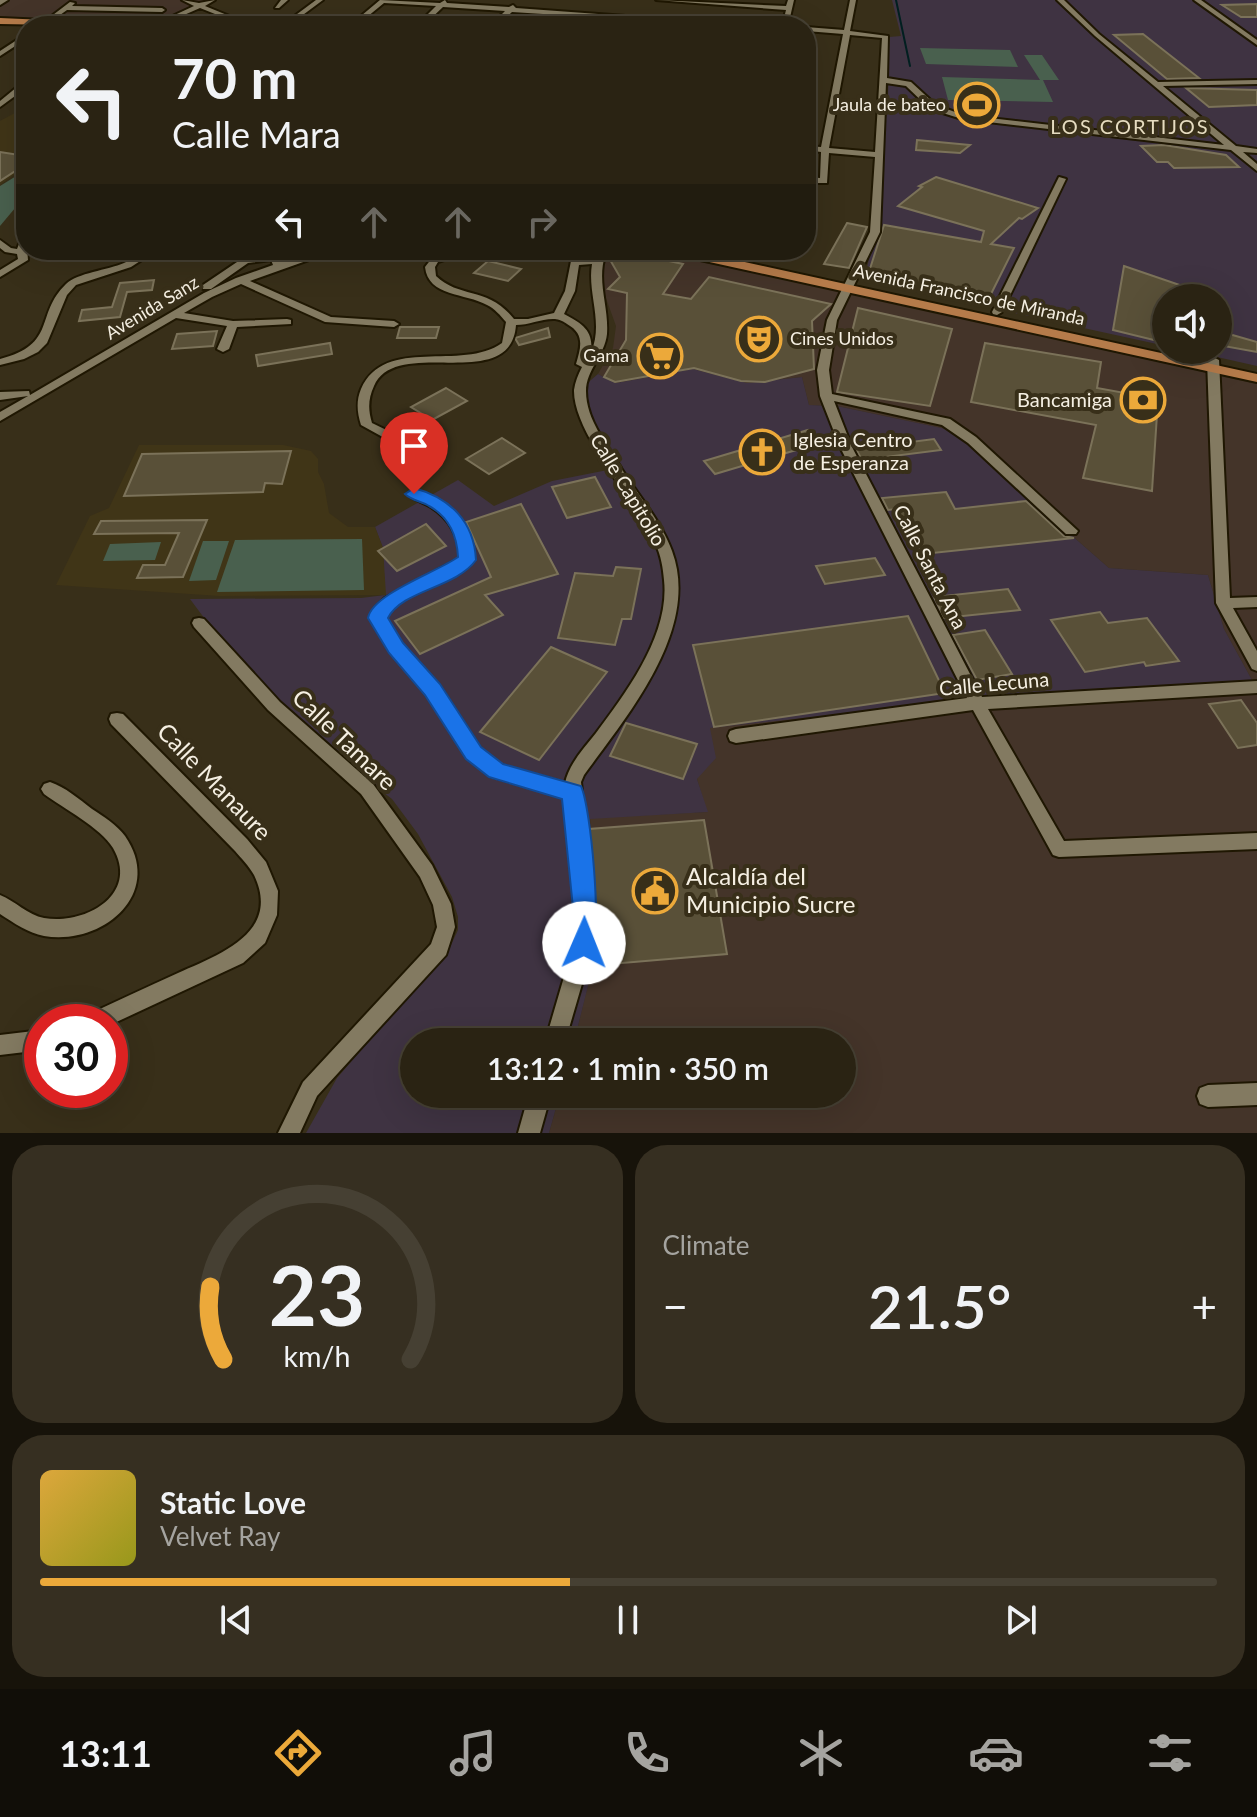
<!DOCTYPE html>
<meta charset="utf-8">
<style>
:root{--surface:#2a2313;--page:#362f21;--text:#f1f3f6;--muted:#a5a4a0;--line:#464033;--accent:#eca93a}
body{margin:0;font-family:Lato,sans-serif;background:var(--page);color:var(--text);height:100vh;display:flex;flex-direction:column;font-size:30px;white-space:nowrap}
*{box-sizing:border-box;margin:0}
p{font-size:26px;color:var(--muted)}
.icon{flex:none;width:44px;height:44px;fill:none;stroke:currentColor;stroke-width:2;stroke-linecap:round;stroke-linejoin:round}
.map{position:relative;height:1133px;overflow:hidden}
.drawer{display:flex;flex-direction:column;gap:12px;padding:12px;background:#17130a;flex:1}
.drawer>*{flex:none}
.guide{position:absolute;left:16px;top:16px;width:800px;height:244px;border-radius:32px;box-shadow:0 8px 32px #0002,0 0 0 2px var(--line);background:#2a2313;color:var(--text);overflow:hidden}
.fabs{position:absolute;left:1152px;top:284px;display:grid;gap:16px}
.fabs a{display:grid;place-items:center;width:80px;height:80px;border-radius:50%;background:var(--surface);box-shadow:0 8px 32px #0002,0 0 0 2px var(--line);font-size:40px}
.speed{position:absolute;left:24px;top:1004px;display:flex;gap:16px;font-size:40px;font-weight:700;text-align:center}
.speed>*{display:grid;place-content:center;width:104px;height:104px;border-radius:50%;background:var(--surface);box-shadow:0 8px 32px #0002,0 0 0 2px var(--line);line-height:1}
.speed .limit{border:12px solid #d22;background:#fff;color:#111}
.pin{position:absolute;display:grid;place-items:center;width:68px;height:68px;color:#fff;margin:-82px -34px;border-radius:50% 50% 50% 0;rotate:-45deg;box-shadow:0 0 8px #0007}
.pin .icon{rotate:45deg}
.me{position:absolute;width:88px;margin:-44px;rotate:1deg;stroke-linejoin:round;filter:drop-shadow(0 0 6px #0008)}
.turn{display:flex;align-items:center;gap:28px;height:168px;padding:0 24px;font-size:36px}
.turn .icon{width:104px;height:104px;stroke-width:2.5}
.turn b{display:block;font-size:56px;line-height:68px}
.lanes{display:flex;align-items:center;height:76px;padding:0 24px;background:#0003;justify-content:center;gap:40px;direction:ltr}
.lanes .off{opacity:.35}
.big{font-size:60px;font-weight:600;line-height:1.1}
.drawer .tile{flex:1;display:flex;flex-direction:column;justify-content:center;gap:12px;min-width:0;padding:0 28px;border-radius:32px;background:var(--page)}
.drawer .dial{align-items:center;gap:0}
.dial svg{height:208px;overflow:visible;fill:none;stroke:var(--line);stroke-width:7;stroke-linecap:round;text-anchor:middle}
.dial text{fill:var(--text);stroke:none}
.song{display:flex;align-items:center;gap:24px}
.cover{width:96px;height:96px;border-radius:12px;background:linear-gradient(135deg,hsl(40 70% 55%),hsl(60 70% 35%))}
.played{height:8px;border-radius:4px;background:linear-gradient(90deg,var(--accent) 45%,var(--line) 45%)}
.keys{display:flex;justify-content:space-around;direction:ltr}
.heat{display:flex;justify-content:space-between;align-items:center;font-size:44px;direction:ltr}
.drawer .tiles{flex:1;display:grid;gap:12px;grid-template-columns:1fr 1fr}
.tile:last-child{grid-column:span 2}
.trip{position:absolute;left:400px;top:1028px;width:456px;height:80px;border-radius:40px;background:var(--surface);box-shadow:0 8px 32px #0002,0 0 0 2px var(--line);font-weight:600;line-height:80px;text-align:center}
.tabs{display:flex;height:128px;justify-content:space-around;align-items:center;background:#110e08;color:var(--muted)}
.tabs .icon{width:56px;height:56px}
.tabs .selected{color:var(--accent)}
.tabs b{font-size:36px;color:var(--text)}
.map>svg:first-child{display:block}
.commercial{fill:#443429}
.industrial{fill:#3f3342}
.built{fill:#403517}
.green{fill:#49604e}
.lines{fill:none;stroke-linecap:round;stroke-linejoin:round}
.stream{stroke:#011f20;stroke-width:2}
.building{fill:#595038;stroke:#7b7259;stroke-width:2}
.minor-casing{stroke:#1f1702;stroke-width:4}
.major-casing{stroke:#1f1702;stroke-width:4}
.minor{fill:#837a61;fill-rule:evenodd}
.major{fill:#b57b4a;fill-rule:evenodd}
.route{fill:#1a73e8;stroke:#114b97;stroke-width:2}
.labels{text-anchor:middle;stroke-width:8;stroke-linejoin:round;paint-order:stroke}
.far-poi-label{font-size:18px;fill:#f5efe2;stroke:#382f19;text-anchor:end}
.far-street-label{font-size:18px;fill:#f5efe2;stroke:#382f19}
.far-quarter-label{font-size:20px;letter-spacing:2px;fill:#e6dcc0;stroke:#382f19}
.poi-label{font-size:20px;fill:#f5efe2;stroke:#382f19;text-anchor:end}
.street-label{font-size:20px;fill:#f5efe2;stroke:#382f19}
.near-street-label{font-size:24px;fill:#f5efe2;stroke:#382f19}
.near-poi-label{font-size:24px;fill:#f5efe2;stroke:#382f19;text-anchor:start}
</style>
<div class="map">
<svg width="1257" height="1133" viewBox="0 0 1257 1133">
<rect width="100%" height="100%" fill="#382f19"/>
<g class="commercial">
<path d="M0 0H206L148 26 0 20Z"/>
<path d="M615 250H642L812 285 1257 384V1133H549L560 1094H842V1042H574L588 985 596 921 590 818 707 812 697 779 709 728 985 697 1252 680 1224 629 1208 575 1109 568 951 430 837 406 809 405 802 377 747 383 693 369 616 383 598 374 613 348 616 326 602 287 601 264 605 255Z"/>
</g>
<g class="industrial">
<path d="M892 0H1257V366L1186 350H1218V298H1166V346L864 280 873 242 888 99 889 37 901 36Z"/>
<path d="M693 369 747 383 802 377 809 405 837 406 951 430 1109 568 1208 575 1224 629 1252 680 1043 692 710 728 716 758 697 779 708 812 590 819 596 921 588 986 574 1042H414V1094H560L549 1133H306L337 1078 450 947 458 930V917L452 897 418 834 392 799 318 743 225 646 190 599 361 598 385 595 383 548 375 527 458 480 494 506 552 481 623 467 591 420 586 408 584 386 598 374 616 383Z"/>
</g>
<g class="built">
<path d="M26 107V166L0 185V121Z"/>
<path d="M139 445H283L311 451 318 459V472L324 484 329 513 348 527H375L383 548 386 595 220 596 56 585 90 516 109 508Z"/>
</g>
<g class="green">
<path d="M515 12 611 18 608 22 587 21 583 26H502Z"/>
<path d="M920 48 1010 50 1018 67 926 64Z"/>
<path d="M1024 55H1042L1059 80H1043L1053 102 948 100 942 77 1040 80Z"/>
<path d="M26 170V195L0 226V186Z"/>
<path d="M362 539 364 590 217 592 235 540Z"/>
<path d="M203 541H229L216 580 189 581Z"/>
<path d="M161 542 155 560 103 561 110 544Z"/>
</g>
<g class="lines">
<path class="stream" d="M896 0 910 66"/>
</g>
<g class="building">
<path d="M1257 4V17H1241L1222 5Z"/>
<path d="M1143 34 1199 78 1167 79 1114 35Z"/>
<path d="M1186 88 1257 90V105L1209 107Z"/>
<path d="M917 140 970 145 960 153 916 150Z"/>
<path d="M1164 145 1226 155 1239 167 1174 168 1168 162H1157L1141 146Z"/>
<path d="M0 152 26 156V164L0 181Z"/>
<path d="M936 177 1038 208 1022 219 1019 218 991 244 1014 248 986 304 867 278 884 225 981 242 984 231 898 206 922 187 919 186Z"/>
<path d="M847 223 867 227 849 268 824 264Z"/>
<path d="M627 252 683 264 663 294 691 299 709 277 831 304 812 321 814 369 765 382 741 381 694 368 615 382 604 377 626 340 627 293 608 289 620 277 609 258Z"/>
<path d="M488 261 521 269 508 281 474 273Z"/>
<path d="M1124 266 1212 296 1211 298H1166V343L1113 330Z"/>
<path d="M154 280 152 290 127 292 120 317 79 321 82 310 112 307 120 283Z"/>
<path d="M858 308 952 329 930 406 837 392Z"/>
<path d="M400 327H439L436 338H397Z"/>
<path d="M548 328 550 337 519 345 515 338Z"/>
<path d="M217 331 213 346 172 349 177 334Z"/>
<path d="M1222 332 1257 342V352L1218 345V335Z"/>
<path d="M330 343 332 354 258 366 256 355Z"/>
<path d="M985 343 1101 362 1097 388 1158 399 1152 491 1083 478 1096 425 971 402Z"/>
<path d="M446 388 467 401 432 420 411 407Z"/>
<path d="M808 430 820 443 715 474 704 461Z"/>
<path d="M502 438 525 453 489 474 466 459Z"/>
<path d="M934 439 941 450 862 460 856 449Z"/>
<path d="M291 451 282 484 265 483 263 492 124 496 142 454Z"/>
<path d="M595 477 611 507 567 518 552 487Z"/>
<path d="M946 492 955 509 1026 501 1064 536 1074 538 923 554 896 509 888 510 882 498Z"/>
<path d="M521 504 558 574 485 595 503 615 420 654 395 621 491 577 466 522Z"/>
<path d="M207 520 183 577 137 578 143 565H165L179 533 94 534 101 521Z"/>
<path d="M426 524 446 546 397 571 378 551Z"/>
<path d="M875 558 885 575 825 584 816 566Z"/>
<path d="M616 567 641 569 631 619H622L615 645 558 638 575 573 613 576Z"/>
<path d="M1008 589 1020 610 944 618 934 597Z"/>
<path d="M1100 612 1108 623 1147 618 1179 661 1146 666 1144 662 1085 672 1051 620Z"/>
<path d="M908 616 945 693 714 727 693 645Z"/>
<path d="M985 630 1012 674 977 680 953 635Z"/>
<path d="M551 647 607 672 539 760 480 732Z"/>
<path d="M1241 700 1257 723V745L1238 748 1209 704Z"/>
<path d="M626 723 697 744 683 779 610 756Z"/>
<path d="M704 820 727 954 599 965 589 829Z"/>
</g>
<g class="lines">
<g class="minor-casing">
<g id="minor">
<path d="M0 0H8L0 5Z"/>
<path d="M182 0 199 3 215 0 205 6 254 26H245L200 8 159 26H151L194 6Z"/>
<path d="M281 0H288L279 8H275Z"/>
<path d="M316 0H323L288 26H281Z"/>
<path d="M380 0 440 3 445 0 447 3 509 7 513 5 516 8 763 26H730L512 12 497 26H490L505 11 443 7 423 26H416L436 6 384 3 356 26H349Z"/>
<path d="M656 0 786 6 788 0H794L788 26H782L786 10Z"/>
<path d="M850 0H856L850 31 888 36 887 78 911 82 936 105 963 115 1224 145 1095 36 1057 0H1064L1099 34 1158 82 1257 80V84L1163 86 1236 146 1257 149V153L1243 152 1257 164V171L1231 150 962 119 930 109 906 86 886 83 880 232 837 320 829 370 832 394 950 419 976 437 1078 531 1076 534H1066L968 443 942 425 834 401 852 447 982 697 1257 681V693L988 709 1064 841 1257 833V849L1059 857 1053 855 973 710 736 743 730 741 728 736 730 731 736 729 967 698 840 447 820 396 817 370 827 320 870 232 875 157 829 153 827 183H806V177L820 178 821 152 806 150V146L821 147 843 34 806 31V27L844 30ZM850 35 882 38 875 152 829 148Z"/>
<path d="M1194 0H1201L1257 40V45Z"/>
<path d="M70 2 75 3 72 6 162 8 165 10 162 12 67 10 49 23H45V21Z"/>
<path d="M26 34V39L0 56V51Z"/>
<path d="M23 82H26V88L0 107V101Z"/>
<path d="M1059 177 1066 179 1002 312 997 315 993 314 992 312Z"/>
<path d="M26 236 28 260 0 277V270L18 259 17 254 5 252 0 248V240L11 248 17 249 21 239Z"/>
<path d="M145 250H157L131 267 76 285 67 295 47 343 38 352 24 359 0 365V359C58 344 34 315 66 284 77 273 108 270 124 263 131 260 138 254 145 250Z"/>
<path d="M249 250H259L254 256 273 254 284 262 322 250H337L250 281 331 317 394 321 399 324 394 327 325 322 241 284 212 297 184 313 233 321 287 319 291 320V324L237 327 229 349 223 352 217 349 227 326 176 318 0 421V412L28 396 0 400V392L29 391 30 395 204 293 236 278 273 265 271 260 248 263 211 289H203V285L240 260Z"/>
<path d="M459 250 471 251 438 262 435 267 436 276C460 299 488 286 514 319H528L554 313 565 291 571 261 594 257 597 250H607C595 279 609 305 607 334 605 355 586 370 586 391 586 420 607 444 621 468 638 495 661 521 672 551 701 629 627 716 584 775L581 782 594 908V943L565 1042H545L574 943 576 908 566 798 490 776 468 758 427 693 391 652 371 618 377 606 385 598 460 558C459 536 450 519 431 507 423 502 414 500 407 494L414 490C449 500 472 523 474 560 451 586 402 586 385 618L401 644 439 685 480 748 501 765 565 783C569 764 584 748 596 733 627 692 670 634 664 580 663 568 661 556 656 545 637 502 573 434 574 390 575 382 578 375 582 367L576 364C581 347 585 334 567 324 565 322 558 319 555 319 543 318 529 325 516 325 511 395 396 335 374 386 368 399 368 410 372 423L407 440 437 448 439 451 437 454 433 455 399 446 361 425C357 412 356 401 361 389 385 335 462 372 502 343L506 322C500 315 495 309 487 305 466 293 428 297 425 267L432 258ZM592 264C587 293 604 323 591 352 594 330 581 323 564 314L575 291 579 265Z"/>
<path d="M1213 357 1219 360 1230 598 1257 597V607L1233 608 1257 651V671L1252 669 1216 603 1207 360Z"/>
<path d="M199 618 204 619 280 702 373 784 432 865 451 904 455 927 446 955 317 1096 300 1133H278L303 1082 431 944 437 927 433 905 420 877 361 794 268 710 194 627 192 623 194 619Z"/>
<path d="M117 713 123 714 247 839 266 862 278 891 277 915 265 943 243 963 110 1025V1022H84L87 1015C117 1001 147 987 178 973 218 955 282 933 254 875 249 866 241 858 235 851L111 724 109 719 111 714Z"/>
<path d="M50 782C65 787 79 799 92 809 103 816 117 825 125 836 165 894 102 946 44 936 28 933 14 923 0 914V895C15 901 28 915 44 918 85 925 140 895 113 848 101 828 63 808 44 794L41 789 44 784Z"/>
<path d="M42 1030V1050L0 1055V1035Z"/>
<path d="M1257 1083V1105L1208 1107 1200 1104 1197 1096 1200 1088 1208 1085Z"/>
<path d="M529 1094H551L540 1133H518Z"/>
</g>
</g>
<g class="major-casing">
<g id="major">
<path d="M0 18 113 23 117 26 0 24Z"/>
<path d="M667 250H690L1257 374V382L673 254Z"/>
</g>
</g>
<use href="#minor" class="minor"/>
<use href="#major" class="major"/>
</g>
<path class="route" d="M414 488C450 498 474 521 476 560 456 588 402 590 388 618L403 643 440 684 481 747 503 764 581 786C591 808 602 930 592 952L584 955 575 952 571 943 573 908 562 799 489 777 466 759 425 695 389 653 368 618C372 594 437 572 458 557 457 536 449 517 429 506 421 501 412 501 405 494Z"/>
<defs>
<g id="stadium-ring" transform="scale(2.3)"><circle r="9.5" fill="#382f19" stroke="#eca93a" stroke-width="1.5"/><path d="M0-5a6.5 5 0 1 0 0 10a6.5 5 0 1 0 0-10ZM-3.5-1.8h7v3.6h-7Z" fill="#eca93a"/></g>
<g id="theatre-ring" transform="scale(2.3)"><circle r="9.5" fill="#382f19" stroke="#eca93a" stroke-width="1.5"/><path d="M-5-5.5Q0-4 5-5.5V0Q5 5 0 6Q-5 5-5 0ZM-3.3-2.5H-1v1.5H-3.3ZM1-2.5H3.3v1.5H1ZM-2.8 1Q0 5.5 2.8 1Z" fill="#eca93a"/></g>
<g id="supermarket-ring" transform="scale(2.3)"><circle r="9.5" fill="#382f19" stroke="#eca93a" stroke-width="1.5"/><path d="M-6-5.5h2.5l.6 2H6L4.5 2H-2.5L-4.4-4H-6ZM-1.5 3.2a1.3 1.3 0 1 0 .1 0ZM3 3.2a1.3 1.3 0 1 0 .1 0Z" fill="#eca93a"/></g>
<g id="bank-ring" transform="scale(2.3)"><circle r="9.5" fill="#382f19" stroke="#eca93a" stroke-width="1.5"/><path d="M-6-4H6V4H-6ZM0-2.3a2.3 2.3 0 1 0 0 4.6a2.3 2.3 0 1 0 0-4.6Z" fill="#eca93a"/></g>
<g id="church-ring" transform="scale(2.3)"><circle r="9.5" fill="#382f19" stroke="#eca93a" stroke-width="1.5"/><path d="M-1.2-6h2.4v3.5h3.3v2.4h-3.3V6h-2.4V-.1h-3.3v-2.4h3.3Z" fill="#eca93a"/></g>
<g id="civic-ring" transform="scale(2.3)"><circle r="9.5" fill="#382f19" stroke="#eca93a" stroke-width="1.5"/><path d="M-.6-6.5H3V-4.5H.6V-3L4-1V1h2V6H-6V1h2V-1L-.6-3ZM-1.2 2.5V6h2.4V2.5Z" fill="#eca93a"/></g>
</defs>
<g fill-rule="evenodd">
<use href="#stadium-ring" x="977" y="105"/>
<use href="#theatre-ring" x="759" y="339"/>
<use href="#supermarket-ring" x="660" y="356"/>
<use href="#bank-ring" x="1143" y="400"/>
<use href="#church-ring" x="762" y="452"/>
<use href="#civic-ring" x="655" y="891"/>
</g>
<g class="labels">
<g class="far-poi-label">
<text x="946" y="111">Jaula de bateo</text>
<text x="790" y="345" text-anchor="start">Cines Unidos</text>
<text x="629" y="362">Gama</text>
</g>
<g class="far-street-label">
<text transform="translate(969 295) rotate(12)" y="6">Avenida Francisco de Miranda</text>
<text transform="translate(152 308) rotate(-31)" y="6">Avenida Sanz</text>
</g>
<g class="far-quarter-label">
<text x="1130" y="134">LOS CORTIJOS</text>
</g>
<g class="poi-label">
<text x="1112" y="407">Bancamiga</text>
<text x="793" y="447" text-anchor="start">Iglesia Centro<tspan x="793" dy="23">de Esperanza</tspan></text>
</g>
<g class="street-label">
<text transform="translate(628 490) rotate(59)" y="7">Calle Capitolio</text>
<text transform="translate(930 567) rotate(63)" y="7">Calle Santa Ana</text>
<text transform="translate(994 684) rotate(-5)" y="7">Calle Lecuna</text>
</g>
<g class="near-street-label">
<text transform="translate(344 740) rotate(44)" y="8">Calle Tamare</text>
<text transform="translate(214 782) rotate(46)" y="8">Calle Manaure</text>
</g>
<g class="near-poi-label">
<text x="686" y="885">Alcaldía del<tspan x="686" dy="28">Municipio Sucre</tspan></text>
</g>
</g>
</svg>
<div class="fabs">
<a><svg class="icon" aria-label="sound" viewBox="0 0 24 24"><path d="M4 9h4l5-4v14l-5-4H4zM17 9q2 3 0 6"/></svg></a>
</div>
<div class="speed"><div class="limit">30</div></div>
<div class="pin" style="left:414px;top:494px;background:#d93025"><svg class="icon" aria-label="arrive" viewBox="0 0 24 24"><path d="M6 21V4h12l-3 4 3 4H6"/></svg></div>
<svg class="me" style="left:584px;top:943px" viewBox="-20 -20 40 40"><circle r="19" fill="#fff"/><path d="M0-13L10 11 0 6-10 11z" fill="#1a73e8"/></svg>
<div class="trip">13:12 · 1 min · 350 m</div>
<div class="guide">
<div class="turn"><svg class="icon" aria-label="left" viewBox="0 0 24 24"><path d="M17 20v-9H6M10 6l-5 5 5 5"/></svg><div><b>70 m</b>Calle Mara</div></div>
<div class="lanes"><svg class="icon" aria-label="left" viewBox="0 0 24 24"><path d="M17 20v-9H6M10 6l-5 5 5 5"/></svg><svg class="icon off" aria-label="ahead" viewBox="0 0 24 24"><path d="M12 20V5M6 11l6-6 6 6"/></svg><svg class="icon off" aria-label="ahead" viewBox="0 0 24 24"><path d="M12 20V5M6 11l6-6 6 6"/></svg><svg class="icon off" aria-label="right" viewBox="0 0 24 24"><path d="M7 20v-9h11M14 6l5 5-5 5"/></svg></div>
</div>
</div>
<section class="drawer">
<div class="tiles">
<div class="tile dial"><svg viewBox="0 0 100 80">
<path d="M14 69A42 42 0 1 1 86 69"/>
<path d="M14 69A42 42 0 0 1 9 41" stroke="#eca93a"/>
<text x="50" y="56" font-size="32" font-weight="700">23</text>
<text x="50" y="72" font-size="11">km/h</text>
</svg></div>
<div class="tile"><p>Climate</p>
<div class="heat"><a>−</a><b class="big">21.5°</b><a>+</a></div>
</div>
<div class="tile">
<div class="song"><i class="cover"></i><div><b>Static Love</b><p>Velvet Ray</p></div></div>
<div class="played"></div>
<div class="keys"><svg class="icon" aria-label="previous" viewBox="0 0 24 24"><path d="M18 5L8 12l10 7zM5 5v14"/></svg><svg class="icon" aria-label="pause" viewBox="0 0 24 24"><path d="M8 5v14M16 5v14"/></svg><svg class="icon" aria-label="next" viewBox="0 0 24 24"><path d="M6 5l10 7-10 7zM19 5v14"/></svg></div>
</div>
</div>
</section>
<nav class="tabs">
<b>13:11</b>
<svg class="icon selected" aria-label="directions" viewBox="0 0 24 24"><path d="M12 3l9 9-9 9-9-9zM9 14v-3h6M13 9l2 2-2 2"/></svg>
<svg class="icon" aria-label="music" viewBox="0 0 24 24"><path d="M9 18V5l10-2v13"/><circle cx="6" cy="18" r="3"/><circle cx="16" cy="16" r="3"/></svg>
<svg class="icon" aria-label="phone" viewBox="0 0 24 24"><path d="M5 4h4l2 5-3 2q2 4 5 5l2-3 5 2v4C11 20 4 13 5 4z"/></svg>
<svg class="icon" aria-label="climate" viewBox="0 0 24 24"><path d="M12 3v18M4 7l16 10M4 17L20 7"/></svg>
<svg class="icon" aria-label="car" viewBox="0 0 24 24"><path d="M5 17H2v-5l4-1 3-4h7l3 4 3 1v5h-3M9 17h6M6 11h13"/><circle cx="7" cy="17" r="2"/><circle cx="17" cy="17" r="2"/></svg>
<svg class="icon" aria-label="filters" viewBox="0 0 24 24"><path d="M4 7h16M4 17h16"/><circle cx="9" cy="7" r="2"/><circle cx="15" cy="17" r="2"/></svg>
</nav>
